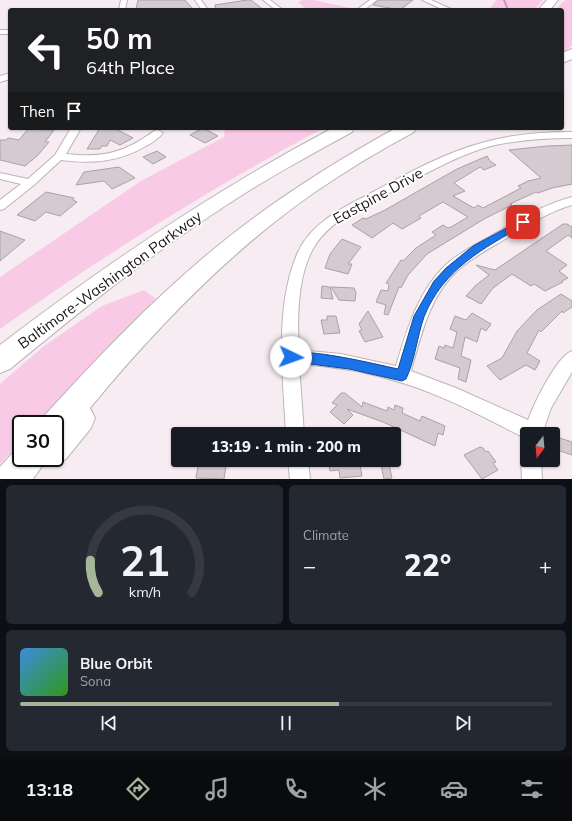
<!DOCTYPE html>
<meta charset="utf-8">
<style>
:root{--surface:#171b24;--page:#242831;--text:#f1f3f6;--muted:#9ea1a6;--line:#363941;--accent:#a5b798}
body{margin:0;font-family:Mulish,sans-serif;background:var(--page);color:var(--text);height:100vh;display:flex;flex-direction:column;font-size:15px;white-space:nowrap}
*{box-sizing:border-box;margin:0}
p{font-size:13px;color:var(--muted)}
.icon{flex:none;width:22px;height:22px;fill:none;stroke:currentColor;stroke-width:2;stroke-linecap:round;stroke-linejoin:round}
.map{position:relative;height:479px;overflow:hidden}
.sheet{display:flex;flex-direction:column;gap:6px;padding:6px;background:#0d0f14;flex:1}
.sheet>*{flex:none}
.banner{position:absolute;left:8px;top:8px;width:556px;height:122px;border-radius:4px;box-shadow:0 1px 3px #0004;background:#202124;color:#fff;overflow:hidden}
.needle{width:26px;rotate:196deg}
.controls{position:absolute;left:520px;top:427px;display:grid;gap:8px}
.controls a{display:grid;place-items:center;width:40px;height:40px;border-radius:4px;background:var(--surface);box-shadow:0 1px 3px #0004;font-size:20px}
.speed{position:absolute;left:12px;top:415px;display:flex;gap:8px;font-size:20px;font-weight:700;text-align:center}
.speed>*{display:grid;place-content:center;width:52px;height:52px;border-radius:50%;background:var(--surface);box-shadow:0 1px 3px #0004;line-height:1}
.speed .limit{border:2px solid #111;border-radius:6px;background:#fff;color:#111}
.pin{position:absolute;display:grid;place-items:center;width:34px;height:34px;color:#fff;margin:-17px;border-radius:8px;box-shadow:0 2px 6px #0006}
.me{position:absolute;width:44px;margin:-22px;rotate:93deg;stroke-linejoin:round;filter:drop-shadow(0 0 3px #0008)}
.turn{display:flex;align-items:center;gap:14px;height:84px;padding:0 12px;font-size:18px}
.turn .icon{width:52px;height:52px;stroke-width:2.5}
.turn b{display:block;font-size:28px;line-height:34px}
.then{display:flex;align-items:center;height:38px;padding:0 12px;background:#0003;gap:8px;font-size:15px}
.big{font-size:30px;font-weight:800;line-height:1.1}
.sheet .card{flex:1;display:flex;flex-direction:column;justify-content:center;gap:6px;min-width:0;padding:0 14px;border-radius:6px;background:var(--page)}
.sheet .dial{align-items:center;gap:0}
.dial svg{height:104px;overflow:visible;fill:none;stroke:var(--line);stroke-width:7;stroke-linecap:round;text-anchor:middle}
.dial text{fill:var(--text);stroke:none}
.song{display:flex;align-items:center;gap:12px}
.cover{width:48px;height:48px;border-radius:6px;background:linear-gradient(135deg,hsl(210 70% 55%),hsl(110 70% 35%))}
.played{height:4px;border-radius:2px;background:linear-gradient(90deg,var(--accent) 60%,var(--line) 60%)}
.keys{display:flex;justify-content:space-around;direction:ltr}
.heat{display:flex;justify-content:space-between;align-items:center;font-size:22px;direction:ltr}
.sheet .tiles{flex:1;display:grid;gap:6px;grid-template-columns:1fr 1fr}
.card:last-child{grid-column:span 2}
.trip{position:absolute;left:171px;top:427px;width:230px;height:40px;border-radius:4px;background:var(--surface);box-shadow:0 1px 3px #0004;font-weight:800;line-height:40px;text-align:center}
.tabs{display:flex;height:64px;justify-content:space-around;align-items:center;background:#090b0e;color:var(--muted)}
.tabs .icon{width:28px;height:28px}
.tabs .selected{color:var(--accent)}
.tabs b{font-size:18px;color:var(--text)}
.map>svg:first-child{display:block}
.green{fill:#f9cae6}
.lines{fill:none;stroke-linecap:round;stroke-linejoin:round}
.stream{stroke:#da8abc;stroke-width:2}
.building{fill:#d4cad0;stroke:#aaa1a6}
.minor-casing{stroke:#bdb3b9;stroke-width:2}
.motorway-casing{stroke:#bdb3b9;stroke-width:2}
.minor{fill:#fff;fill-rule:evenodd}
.motorway{fill:#fff;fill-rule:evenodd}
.route{fill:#1a73e8;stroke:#114b97}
.labels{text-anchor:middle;stroke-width:3.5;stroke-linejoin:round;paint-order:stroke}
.street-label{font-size:15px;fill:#1b181a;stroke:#fff}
</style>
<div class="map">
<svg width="572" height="479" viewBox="0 0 572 479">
<rect width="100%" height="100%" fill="#f6ecf1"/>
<g class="green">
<path d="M303 0H313L360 10H307L298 2Z"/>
<path d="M496 0H543L534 10H489Z"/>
<path d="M565 0H572V46L562 53V10H557L559 6Z"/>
<path d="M225 128H324C212 187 104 255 0 329V277L141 181 224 137Z"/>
<path d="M144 290 156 299 38 424H21V441L0 464V384L44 346 102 306Z"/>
</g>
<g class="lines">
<path class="stream" d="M504 0 508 10"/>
</g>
<g class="building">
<path d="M138 0H185L194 10 136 9Z"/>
<path d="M247 0H251L264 10H216L215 5Z"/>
<path d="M378 0H413L400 10 373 5Z"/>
<path d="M100 128 116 129 133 138 120 145 110 140 107 146H102L100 149H87Z"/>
<path d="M203 128 218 136 205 143 190 135Z"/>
<path d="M28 129 54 130 45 142H49L38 155 25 166 0 160V140H6L8 138 19 140Z"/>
<path d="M572 145V184L552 188 538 193 536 192 510 204 512 205 484 219 427 254 408 275 401 288 399 287 388 315 384 314 386 305 376 302 381 290 388 291 389 284 386 283 401 260 403 261 416 248 436 235 432 232 443 225 448 228 451 227 468 217 443 202 419 216 421 218 402 229 393 223 372 238 352 225 363 218 366 219 385 210 457 169 487 156 490 161 496 165 484 170 480 167 454 183 465 191 453 196 474 208 478 205 483 208 521 188 518 186 528 181 541 178 509 150 547 146Z"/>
<path d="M157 151 166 157 153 164 143 157Z"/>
<path d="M119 167 135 178 112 189 104 181 76 185 84 172Z"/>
<path d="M46 192 74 198 73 200 77 202 60 216 46 212 35 221 17 215Z"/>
<path d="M563 224H567L572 227V238L568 235 546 251 567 265 559 271 568 278 562 281 563 282 545 291 534 284 531 286 512 274 493 288 481 304 466 296 475 286 489 275 476 265 495 270Z"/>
<path d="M0 231 25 240 0 261Z"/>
<path d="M342 239 361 247 348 264H352L348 274 325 268 330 254Z"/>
<path d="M322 286 330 287 333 299 321 298Z"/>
<path d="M331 287 354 288 356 293 355 301 339 300Z"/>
<path d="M561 294 572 301V307L563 313 562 311 541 332 539 330 527 353 540 361 535 370 526 365 500 380 487 366 502 358 517 331 537 310Z"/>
<path d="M368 311 383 337 365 342 359 331 362 330 359 324Z"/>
<path d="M472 313 491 324 486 331 481 328 477 342 465 337 461 356 471 360 466 382 458 379 460 368 435 359 439 346 444 348 445 345 453 348 457 332 450 329 455 316 466 320Z"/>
<path d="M327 316H336L340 333 324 334 321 320H327Z"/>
<path d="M341 393H345L362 407 363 402 387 411 388 407 394 410 395 405 403 408 402 413 420 421 422 416 445 426 443 435 438 433 435 446 383 422 347 409 353 415 344 424 330 412 337 405 332 403Z"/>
<path d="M557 437 572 442V455L557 450Z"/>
<path d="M480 447 483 448 486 452 488 451 496 462 493 463 498 470 482 479 464 455Z"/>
<path d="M199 460H227L224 479 196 478Z"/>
<path d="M328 460H359L362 476 340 478 339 470 330 471Z"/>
<path d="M380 460H388L392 478 384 479Z"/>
</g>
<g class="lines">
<g class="minor-casing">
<g id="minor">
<path d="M121 0H127L125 10H119Z"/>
<path d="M195 0H201L208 10H202Z"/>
<path d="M263 0H270L283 10H276Z"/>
<path d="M370 0H377L364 10H358L359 8Z"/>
<path d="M422 0H431L453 10H444Z"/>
<rect x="0" y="30" width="10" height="4"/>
<path d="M10 73V79L0 82V76Z"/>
<path d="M71 128H81L66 154C103 158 124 153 154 131L158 130 163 133C159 138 152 143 146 146 119 162 92 164 61 160L34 185 4 209 0 210V200L21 184 0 179V173L28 179 55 155Z"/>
<path d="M572 132V138C545 138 517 140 491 146 458 155 427 173 397 189 370 203 334 217 316 244 297 272 297 319 299 350L341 354 396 366C407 329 419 288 449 262 465 249 483 241 501 230 524 216 546 204 572 197V205C548 212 528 225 507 238 490 248 473 257 458 270 430 295 421 335 411 371L456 388 528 420C534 404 556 357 572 351V372L551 408 542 434H527V441L525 438C487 419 447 397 406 384 372 373 335 366 299 364L304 434H286C283 376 274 306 298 252 304 239 314 228 325 220 340 208 358 200 375 191 410 172 446 152 485 142 513 134 543 132 572 132Z"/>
<path d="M527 452V460H541L542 479H522L521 460 524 453Z"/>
<path d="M288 460H308L310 479H290Z"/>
</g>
</g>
<g class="motorway-casing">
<g id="motorway">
<path d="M547 0H558L550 10H538Z"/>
<path d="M572 49V59L562 63V53Z"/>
<path d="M333 128H354L352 132C308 156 264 180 222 208 147 257 78 313 10 369L0 373V345C106 264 215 190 333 128Z"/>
<path d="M396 128H416L414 132C380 150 347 170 315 192 230 251 156 328 90 408L95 418 91 428 66 459 55 464 45 460 40 469 33 479H0V467L18 447 21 445V458H55V424H41L44 416C109 345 177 274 255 217 300 184 347 155 396 128Z"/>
</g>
</g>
<use href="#minor" class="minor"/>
<use href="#motorway" class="motorway"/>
</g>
<path class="route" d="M523 219 526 220 527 222 526 224C484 248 443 269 424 317 417 337 415 360 406 379L402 381 349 369 287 361 285 357 287 354C306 347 375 364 398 369L414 316 434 281 446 268 473 246Z"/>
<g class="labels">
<g class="street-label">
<text transform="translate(378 196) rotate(-29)" y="5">Eastpine Drive</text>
<text transform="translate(110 280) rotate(-36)" y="5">Baltimore-Washington Parkway</text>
</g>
</g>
</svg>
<div class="controls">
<a><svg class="needle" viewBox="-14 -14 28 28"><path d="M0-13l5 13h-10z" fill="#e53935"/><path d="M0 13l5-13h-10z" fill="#9ea1a6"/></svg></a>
</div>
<div class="speed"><div class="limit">30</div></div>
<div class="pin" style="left:523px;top:222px;background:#d93025"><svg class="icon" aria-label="arrive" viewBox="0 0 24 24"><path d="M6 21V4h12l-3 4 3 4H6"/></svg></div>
<svg class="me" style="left:291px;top:357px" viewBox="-20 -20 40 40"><circle r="19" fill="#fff"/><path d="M0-13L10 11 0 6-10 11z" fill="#1a73e8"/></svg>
<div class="trip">13:19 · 1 min · 200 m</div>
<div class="banner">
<div class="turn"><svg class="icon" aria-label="left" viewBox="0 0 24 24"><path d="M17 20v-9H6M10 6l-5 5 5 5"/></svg><div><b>50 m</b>64th Place</div></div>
<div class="then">Then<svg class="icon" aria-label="arrive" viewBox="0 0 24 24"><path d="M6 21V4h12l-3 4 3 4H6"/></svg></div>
</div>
</div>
<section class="sheet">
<div class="tiles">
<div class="card dial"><svg viewBox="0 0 100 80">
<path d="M14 69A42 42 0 1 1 86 69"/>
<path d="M14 69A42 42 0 0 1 8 44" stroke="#a5b798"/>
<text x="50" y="56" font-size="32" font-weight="700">21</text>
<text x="50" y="72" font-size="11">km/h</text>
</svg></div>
<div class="card"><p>Climate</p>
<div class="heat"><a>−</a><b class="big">22°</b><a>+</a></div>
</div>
<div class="card">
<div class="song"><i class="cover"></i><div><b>Blue Orbit</b><p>Sona</p></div></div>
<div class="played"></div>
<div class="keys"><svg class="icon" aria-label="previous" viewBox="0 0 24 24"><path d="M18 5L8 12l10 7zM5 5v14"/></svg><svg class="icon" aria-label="pause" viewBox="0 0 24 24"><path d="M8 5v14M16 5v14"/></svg><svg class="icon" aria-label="next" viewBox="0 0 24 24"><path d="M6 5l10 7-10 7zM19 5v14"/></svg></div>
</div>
</div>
</section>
<nav class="tabs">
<b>13:18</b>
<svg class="icon selected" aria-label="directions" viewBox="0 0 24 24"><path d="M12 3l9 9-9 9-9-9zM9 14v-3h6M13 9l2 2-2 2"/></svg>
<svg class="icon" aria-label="music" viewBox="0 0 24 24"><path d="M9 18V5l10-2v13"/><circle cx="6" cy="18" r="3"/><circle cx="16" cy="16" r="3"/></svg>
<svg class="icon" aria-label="phone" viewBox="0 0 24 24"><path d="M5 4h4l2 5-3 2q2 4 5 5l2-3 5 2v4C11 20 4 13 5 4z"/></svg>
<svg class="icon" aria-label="climate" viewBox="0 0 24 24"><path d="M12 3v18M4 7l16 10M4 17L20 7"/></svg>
<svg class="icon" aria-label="car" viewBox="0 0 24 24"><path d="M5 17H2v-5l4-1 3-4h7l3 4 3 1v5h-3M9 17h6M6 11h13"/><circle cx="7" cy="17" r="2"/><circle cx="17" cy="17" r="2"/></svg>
<svg class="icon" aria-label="filters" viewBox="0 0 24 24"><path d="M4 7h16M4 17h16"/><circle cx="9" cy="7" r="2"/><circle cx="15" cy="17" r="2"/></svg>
</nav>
